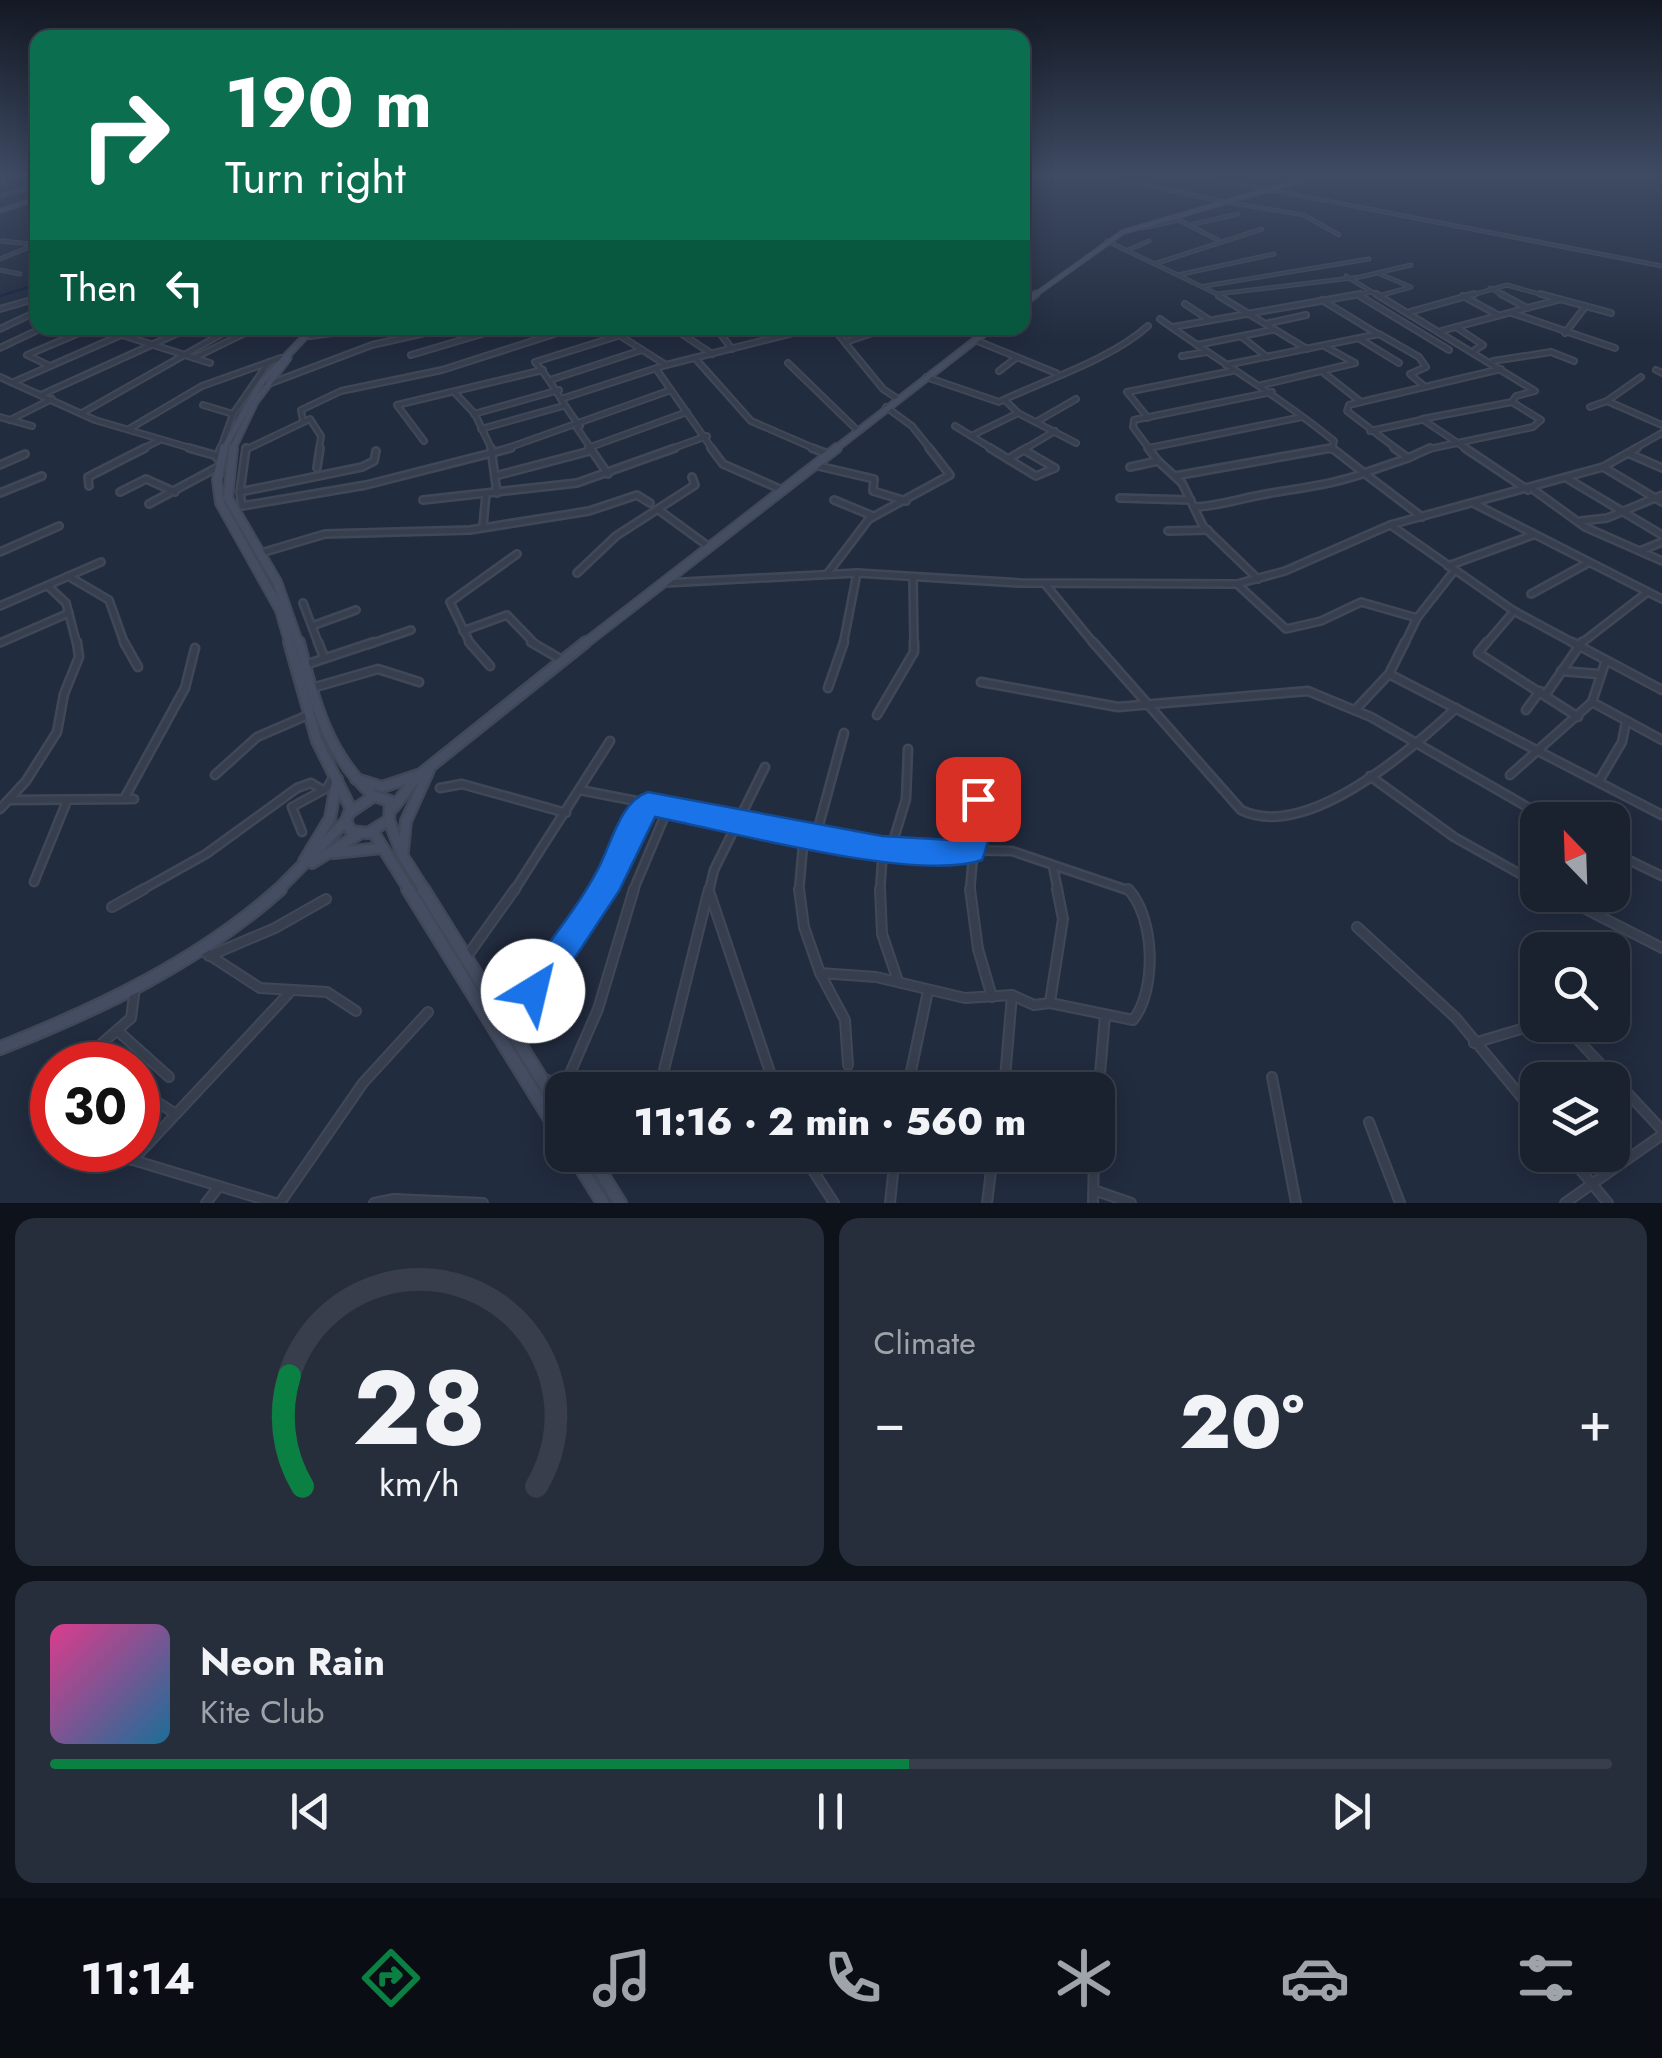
<!DOCTYPE html>
<meta charset="utf-8">
<style>
:root{--surface:#1a212f;--page:#272e3b;--text:#f1f3f6;--muted:#9fa3aa;--line:#383e4b;--accent:#0b8043}
body{margin:0;font-family:Jost,sans-serif;background:var(--page);color:var(--text);height:100vh;display:flex;flex-direction:column;font-size:38px;white-space:nowrap}
*{box-sizing:border-box;margin:0}
p{font-size:32px;color:var(--muted)}
.icon{flex:none;width:55px;height:55px;fill:none;stroke:currentColor;stroke-width:2;stroke-linecap:round;stroke-linejoin:round}
.map{position:relative;height:1203px;overflow:hidden}
.side{display:flex;flex-direction:column;gap:15px;padding:15px;background:#0e121a;flex:1}
.side>*{flex:none}
.banner{position:absolute;left:30px;top:30px;width:1000px;height:305px;border-radius:20px;box-shadow:0 5px 25px #0003,0 0 0 2px var(--line);background:#0b6e4f;color:#fff;overflow:hidden}
.needle{width:65px;rotate:337deg}
.fabs{position:absolute;left:1520px;top:802px;display:grid;gap:20px}
.fabs a{display:grid;place-items:center;width:110px;height:110px;border-radius:20px;background:var(--surface);box-shadow:0 5px 25px #0003,0 0 0 2px var(--line);font-size:50px}
.speed{position:absolute;left:30px;top:1042px;display:flex;gap:20px;font-size:50px;font-weight:700;text-align:center}
.speed>*{display:grid;place-content:center;width:130px;height:130px;border-radius:50%;background:var(--surface);box-shadow:0 5px 25px #0003,0 0 0 2px var(--line);line-height:1}
.speed .limit{border:15px solid #d22;background:#fff;color:#111}
.pin{position:absolute;display:grid;place-items:center;width:85px;height:85px;color:#fff;margin:-42px;border-radius:20px;box-shadow:0 5px 15px #0006}
.me{position:absolute;width:110px;margin:-55px;rotate:36deg;stroke-linejoin:round;filter:drop-shadow(0 0 8px #0008)}
.turn{display:flex;align-items:center;gap:35px;height:210px;padding:0 30px;font-size:45px}
.turn .icon{width:130px;height:130px;stroke-width:2.5}
.turn b{display:block;font-size:70px;line-height:85px}
.then{display:flex;align-items:center;height:95px;padding:0 30px;background:#0003;gap:20px;font-size:38px}
.big{font-size:75px;font-weight:800;line-height:1.1}
.side .card{flex:1;display:flex;flex-direction:column;justify-content:center;gap:15px;min-width:0;padding:0 35px;border-radius:20px;background:var(--page)}
.side .dial{align-items:center;gap:0}
.dial svg{height:260px;overflow:visible;fill:none;stroke:var(--line);stroke-width:7;stroke-linecap:round;text-anchor:middle}
.dial text{fill:var(--text);stroke:none}
.song{display:flex;align-items:center;gap:30px}
.cover{width:120px;height:120px;border-radius:15px;background:linear-gradient(135deg,hsl(330 70% 55%),hsl(200 70% 35%))}
.played{height:10px;border-radius:5px;background:linear-gradient(90deg,var(--accent) 55%,var(--line) 55%)}
.keys{display:flex;justify-content:space-around;direction:ltr}
.heat{display:flex;justify-content:space-between;align-items:center;font-size:55px;direction:ltr}
.side .tiles{flex:1;display:grid;gap:15px;grid-template-columns:1fr 1fr}
.card:last-child{grid-column:span 2}
.trip{position:absolute;left:545px;top:1072px;width:570px;height:100px;border-radius:20px;background:var(--surface);box-shadow:0 5px 25px #0003,0 0 0 2px var(--line);font-weight:800;line-height:100px;text-align:center}
.tab-bar{display:flex;height:160px;justify-content:space-around;align-items:center;background:#0a0d13;color:var(--muted)}
.tab-bar .icon{width:70px;height:70px}
.tab-bar .selected{color:var(--accent)}
.tab-bar b{font-size:45px;color:var(--text)}
.map>svg:first-child{display:block}
.lines{fill:none;stroke-linecap:round;stroke-linejoin:round}
.stream{stroke:#15223e;stroke-width:2.5}
.street-far4-casing{stroke:#404858;stroke-width:5}
.street-far3-casing{stroke:#404858;stroke-width:8}
.street-far2-casing{stroke:#404858;stroke-width:10}
.street-far1-casing{stroke:#404858;stroke-width:11}
.street-casing{stroke:#404858;stroke-width:12}
.secondary-far4-casing{stroke:#404858;stroke-width:6}
.secondary-far3-casing{stroke:#404858;stroke-width:9}
.secondary-far2-casing{stroke:#404858;stroke-width:12}
.secondary-far1-casing{stroke:#404858;stroke-width:14}
.secondary-casing{stroke:#404858;stroke-width:16}
.street-far4{stroke:#373f4f;stroke-width:2.5}
.street-far3{stroke:#373f4f;stroke-width:4}
.street-far2{stroke:#373f4f;stroke-width:5}
.street-far1{stroke:#373f4f;stroke-width:6}
.street{stroke:#373f4f;stroke-width:8}
.secondary-far4{stroke:#444d62;stroke-width:4}
.secondary-far3{stroke:#444d62;stroke-width:5}
.secondary-far2{stroke:#444d62;stroke-width:8}
.secondary-far1{stroke:#444d62;stroke-width:9}
.secondary{stroke:#444d62;stroke-width:11}
.route{fill:#1a73e8;stroke:#114b97;stroke-width:2.5}
</style>
<div class="map">
<svg width="1662" height="1203" viewBox="0 0 1662 1203">
<rect width="100%" height="100%" fill="#222c3f"/>
<g class="lines">
<path class="stream" d="M0 296 38 284"/>
<g class="street-far4-casing">
<g id="street-far4">
<path d="M1096 174 1224 202"/>
<path d="M1189 174 1662 266"/>
<path d="M0 181 27 174"/>
<path d="M0 196 38 185"/>
<path d="M1225 202 1304 215 1339 235"/>
<path d="M1193 224 1238 214"/>
<path d="M1142 228 1179 220 1218 240"/>
<path d="M0 241 32 244"/>
<path d="M1107 241 1217 294 1360 277 1411 265"/>
<path d="M1128 250 1149 241"/>
<path d="M0 259 37 244"/>
<path d="M1157 263 1262 229"/>
<path d="M0 270 20 274"/>
<path d="M1380 274 1411 287 1382 295"/>
<path d="M1178 275 1274 254"/>
<path d="M1346 276 1380 297"/>
<path d="M1205 286 1369 259"/>
<path d="M1490 288 1506 297"/>
<path d="M1346 297 1372 292"/>
<path d="M1465 297 1507 285 1550 297"/>
</g>
</g>
<g class="street-far3-casing">
<g id="street-far3">
<path d="M1376 294 1535 391 1516 396 1512 402 1541 420 1533 427 1424 450"/>
<path d="M1541 294 1611 313"/>
<path d="M1219 296 1307 349"/>
<path d="M1360 296 1449 350"/>
<path d="M1463 296 1496 314"/>
<path d="M1322 300 1376 333"/>
<path d="M1185 304 1208 319"/>
<path d="M1527 308 1558 300"/>
<path d="M0 309 38 298"/>
<path d="M1410 312 1474 294"/>
<path d="M1512 313 1615 348"/>
<path d="M1160 319C1218 361 1279 396 1334 441L1332 450"/>
<path d="M1269 323 1306 315"/>
<path d="M1173 327 1360 294"/>
<path d="M1456 327 1483 345 1475 350"/>
<path d="M100 328 210 363"/>
<path d="M608 328 666 365"/>
<path d="M673 328 712 354"/>
<path d="M716 328 732 349"/>
<path d="M833 328 883 389 898 399"/>
<path d="M0 329 38 311"/>
<path d="M1441 331 1527 308 1501 294"/>
<path d="M616 332 638 328"/>
<path d="M1565 333 1585 307"/>
<path d="M128 335 145 328"/>
<path d="M310 336 370 328"/>
<path d="M1242 337 1267 357"/>
<path d="M1360 339 1399 363"/>
<path d="M975 340 1056 373"/>
<path d="M846 342 878 331"/>
<path d="M1197 345 1272 330"/>
<path d="M0 348 42 328"/>
<path d="M411 355 502 328"/>
<path d="M1182 356 1207 352"/>
<path d="M194 358 255 328"/>
<path d="M695 358 751 421 818 450"/>
<path d="M1493 361 1551 352 1574 361"/>
<path d="M788 363 856 429"/>
<path d="M1226 365 1379 334 1419 357 1426 367 1410 374 1424 386"/>
<path d="M50 366 27 355 91 328"/>
<path d="M657 370 713 450"/>
<path d="M1656 370 1662 373"/>
<path d="M999 371 1016 358"/>
<path d="M1324 373 1361 402 1501 369"/>
<path d="M0 377 95 420 197 450"/>
<path d="M926 377 999 402C1047 379 1110 360 1148 326"/>
<path d="M550 380 642 350"/>
<path d="M14 382 121 335"/>
<path d="M266 385 372 345 447 328"/>
<path d="M1262 385 1355 363 1326 347"/>
<path d="M456 394 475 414 492 450"/>
<path d="M41 395 189 328"/>
<path d="M561 399 666 365 813 328"/>
<path d="M1005 400 1018 413 1076 443"/>
<path d="M1607 401 1641 377"/>
<path d="M1361 402 1349 405 1347 411 1398 450"/>
<path d="M203 405 233 414"/>
<path d="M886 407 912 426 931 450"/>
<path d="M1590 407 1607 401 1662 425"/>
<path d="M82 413 232 328"/>
<path d="M474 414 559 390"/>
<path d="M0 417 32 426"/>
<path d="M1148 418 1127 392 1232 371"/>
<path d="M10 420 52 399"/>
<path d="M303 421 301 410 341 391 442 370 573 328"/>
<path d="M1036 422 1076 399"/>
<path d="M580 426C562 405 554 383 535 362L621 335"/>
<path d="M955 426 994 450"/>
<path d="M577 428 592 450"/>
<path d="M129 429 202 386 281 358"/>
<path d="M481 429 563 406"/>
<path d="M1370 431 1421 420"/>
<path d="M971 436 1018 413"/>
<path d="M424 441 397 405 543 370"/>
<path d="M588 448 687 412"/>
<path d="M1149 448 1302 417"/>
<path d="M140 450 160 440"/>
<path d="M220 450 233 414 269 362"/>
<path d="M245 450 310 419 321 436 319 450"/>
<path d="M502 450 671 390"/>
<path d="M668 450 707 436"/>
<path d="M1023 450 1055 431"/>
<path d="M1150 450 1133 427 1134 420 1272 392"/>
<path d="M1319 450 1331 448"/>
<path d="M1468 450 1422 419 1512 402"/>
<path d="M1632 450 1662 433"/>
</g>
</g>
<g class="street-far2-casing">
<g id="street-far2">
<path d="M189 448 221 457"/>
<path d="M491 448 497 493"/>
<path d="M590 448 608 474"/>
<path d="M711 448 723 464 780 489"/>
<path d="M812 448 825 453"/>
<path d="M990 448 1036 476 1055 468 1024 450"/>
<path d="M1148 448 1158 461"/>
<path d="M1332 448 1364 473"/>
<path d="M1394 448 1408 458 1364 473 1422 517"/>
<path d="M1465 448 1528 490"/>
<path d="M376 451 374 461 362 467 240 492 242 506 366 485 511 448"/>
<path d="M1630 454 1662 468"/>
<path d="M217 458 221 448"/>
<path d="M1408 458 1430 448"/>
<path d="M1008 459 1027 448"/>
<path d="M0 465 25 454"/>
<path d="M814 465 874 479 873 491 906 501"/>
<path d="M1130 467 1158 461 1182 483 1203 526 1258 579"/>
<path d="M1603 467 1662 502"/>
<path d="M317 468 320 448"/>
<path d="M499 475 590 451"/>
<path d="M1175 476 1331 448"/>
<path d="M1568 479 1662 535"/>
<path d="M89 486 88 477 145 448"/>
<path d="M1534 490 1585 527 1662 561"/>
<path d="M120 492 146 479 175 492"/>
<path d="M240 492 246 448"/>
<path d="M0 493 42 476"/>
<path d="M1120 498 1191 500"/>
<path d="M423 500 577 483 675 448"/>
<path d="M834 500 873 516"/>
<path d="M149 504 218 467"/>
<path d="M1475 504 1662 599"/>
<path d="M1195 507C1221 506 1241 498 1266 494 1299 488 1330 485 1362 474"/>
<path d="M660 511 708 546"/>
<path d="M1581 521 1607 518 1662 495"/>
<path d="M483 526 486 494"/>
<path d="M1392 526 1514 611 1577 645"/>
<path d="M1168 531 1208 530"/>
<path d="M1640 551 1662 542"/>
<path d="M0 552 59 526"/>
<path d="M261 553 325 534 470 530 589 511 637 495 650 503"/>
<path d="M1448 566 1533 535"/>
<path d="M577 573 616 536 695 485 692 477"/>
<path d="M828 573 869 519 950 475 929 448"/>
<path d="M68 576 109 600 125 645"/>
<path d="M913 578 914 645"/>
<path d="M665 583 857 573 1020 583 1237 584 1285 571 1390 525 1603 467 1637 448"/>
<path d="M1237 584 1286 629 1321 621 1361 602 1417 618"/>
<path d="M1046 585 1095 645"/>
<path d="M48 586 66 603 77 645"/>
<path d="M1531 594 1586 564"/>
<path d="M303 603 319 645"/>
<path d="M0 606 101 562"/>
<path d="M312 626 356 610"/>
<path d="M463 631 507 615 536 645"/>
<path d="M0 643 69 613"/>
<path d="M367 645 411 630"/>
<path d="M471 645 450 602 517 554"/>
<path d="M843 645 857 573"/>
<path d="M1404 645 1417 618 1454 571"/>
<path d="M1485 645 1514 611"/>
<path d="M1579 645 1645 594"/>
</g>
</g>
<g class="street-far1-casing">
<g id="street-far1">
<path d="M124 642 138 667"/>
<path d="M318 642 324 657"/>
<path d="M469 642 490 666"/>
<path d="M531 642 562 660"/>
<path d="M1093 642 1241 810C1306 842 1412 749 1456 708"/>
<path d="M1405 642 1389 674 1662 815"/>
<path d="M1487 642 1478 653 1578 717"/>
<path d="M1572 642 1662 690"/>
<path d="M1605 663 1592 702 1662 740"/>
<path d="M305 665 374 642"/>
<path d="M1561 671 1598 674"/>
<path d="M981 682 1118 707 1308 691 1371 717 1550 820"/>
<path d="M312 688 378 669 419 682"/>
<path d="M828 688 844 642"/>
<path d="M1546 694 1582 642"/>
<path d="M1356 709 1388 675"/>
<path d="M1526 710 1540 691"/>
<path d="M877 715 914 652V642"/>
<path d="M215 775 257 737 308 715"/>
<path d="M1510 775 1592 702"/>
<path d="M1370 776 1454 837 1538 884"/>
<path d="M1599 781 1622 742 1626 722"/>
<path d="M440 788 462 784 566 813"/>
<path d="M580 790 883 849 1012 851 1130 891"/>
<path d="M124 799 185 688 195 648"/>
<path d="M11 800 134 799"/>
<path d="M0 809 26 781 57 732 64 694 79 657 77 642"/>
<path d="M302 832 292 807 327 788 333 778"/>
<path d="M816 836 844 733"/>
<path d="M891 848 906 799 908 749"/>
<path d="M1612 852 1662 876"/>
<path d="M1053 866 1058 891"/>
<path d="M34 882 67 801"/>
<path d="M140 891 206 854 297 788 311 783 323 790"/>
<path d="M514 891 610 741"/>
<path d="M602 891 648 804"/>
<path d="M633 891 668 808"/>
<path d="M709 891 714 870 765 767"/>
<path d="M799 891 804 834"/>
<path d="M880 891 883 849"/>
<path d="M970 891 978 799"/>
</g>
</g>
<g class="street-casing">
<g id="street">
<path d="M799 889 804 927 820 973 845 1020 848 1065"/>
<path d="M880 889 882 934 898 981"/>
<path d="M970 889 978 949 992 997"/>
<path d="M710 894 776 1090"/>
<path d="M1558 895 1662 948"/>
<path d="M112 907 144 889"/>
<path d="M1357 927 1456 1018 1538 1117"/>
<path d="M203 951 260 988 327 992 356 1011"/>
<path d="M468 955 515 889"/>
<path d="M209 956 275 928 326 899"/>
<path d="M820 973 876 977 965 998 1012 995 1034 1005 1050 1003 1133 1020C1157 990 1155 917 1128 889"/>
<path d="M1050 1002 1063 919 1057 889"/>
<path d="M504 1020 562 954 604 889"/>
<path d="M1564 1025 1662 1130"/>
<path d="M119 1032 169 1077"/>
<path d="M1474 1043 1538 1024"/>
<path d="M94 1054 107 1065"/>
<path d="M77 1065 131 1018 135 988"/>
<path d="M1272 1077 1296 1203"/>
<path d="M544 1079 579 1090"/>
<path d="M565 1085 598 1009 634 889"/>
<path d="M52 1090 45 1111 52 1131"/>
<path d="M138 1090 176 1114"/>
<path d="M659 1090 709 889"/>
<path d="M907 1090 928 991"/>
<path d="M1004 1090 1012 995"/>
<path d="M1098 1097 1105 1016"/>
<path d="M1369 1122 1400 1203"/>
<path d="M77 1150 133 1160 275 1203"/>
<path d="M803 1155 834 1203"/>
<path d="M1568 1155 1608 1203"/>
<path d="M133 1160 291 991"/>
<path d="M1094 1190 1131 1203"/>
<path d="M206 1203 217 1189"/>
<path d="M280 1203 363 1083 428 1012"/>
<path d="M374 1203 394 1199 483 1203"/>
<path d="M890 1203 895 1155"/>
<path d="M987 1203 993 1155"/>
<path d="M1093 1203 1094 1155"/>
<path d="M1565 1203 1662 1135"/>
</g>
</g>
<g class="secondary-far4-casing">
<g id="secondary-far4">
<path d="M0 211 38 198"/>
<path d="M1032 297 1123 232 1322 174"/>
</g>
</g>
<g class="secondary-far3-casing">
<g id="secondary-far3">
<path d="M1022 304 1036 294"/>
<path d="M223 450 261 383 313 328"/>
<path d="M232 450 255 402 288 358"/>
<path d="M834 450 991 328"/>
</g>
</g>
<g class="secondary-far2-casing">
<g id="secondary-far2">
<path d="M224 448 217 480 220 503 280 610 290 645"/>
<path d="M233 448 228 498 277 582 299 645"/>
<path d="M583 645 837 448"/>
</g>
</g>
<g class="secondary-far1-casing">
<g id="secondary-far1">
<path d="M289 642 317 741 351 809"/>
<path d="M299 642C314 701 327 755 374 796"/>
<path d="M356 779 382 787 418 775"/>
<path d="M374 796 390 801 389 820 368 833 351 831 346 821 349 813Z"/>
<path d="M393 808 417 777 586 642"/>
<path d="M389 820 402 855 425 891"/>
<path d="M373 832 410 891"/>
<path d="M403 851 406 821 429 770"/>
<path d="M334 853 382 848"/>
<path d="M304 861 330 818 337 779"/>
<path d="M312 863 359 834"/>
<path d="M277 891 346 821"/>
</g>
</g>
<g class="secondary-casing">
<g id="secondary">
<path d="M408 889 562 1138"/>
<path d="M423 889 562 1112"/>
<path d="M0 1048C99 1009 200 961 280 889"/>
<path d="M573 1155 603 1203"/>
<path d="M590 1155 620 1203"/>
</g>
</g>
<use href="#street-far4" class="street-far4"/>
<use href="#street-far3" class="street-far3"/>
<use href="#street-far2" class="street-far2"/>
<use href="#street-far1" class="street-far1"/>
<use href="#street" class="street"/>
<use href="#secondary-far4" class="secondary-far4"/>
<use href="#secondary-far3" class="secondary-far3"/>
<use href="#secondary-far2" class="secondary-far2"/>
<use href="#secondary-far1" class="secondary-far1"/>
<use href="#secondary" class="secondary"/>
</g>
<linearGradient id="sky" x2="0" y2="1"><stop stop-color="#131823"/><stop offset="0.51" stop-color="#3e4b63"/><stop offset="1" stop-color="#3e4b63" stop-opacity="0"/></linearGradient>
<rect width="1662" height="343" fill="url(#sky)"/>
<path class="route" d="M978 787 987 791C996 808 989 843 982 860 918 883 728 831 655 817L619 891 545 1003 533 1008 522 1003 517 991 522 980C547 944 578 908 598 869 611 845 620 801 648 792L882 836 951 840 958 839 968 791Z"/>
</svg>
<div class="fabs">
<a><svg class="needle" viewBox="-14 -14 28 28"><path d="M0-13l5 13h-10z" fill="#e53935"/><path d="M0 13l5-13h-10z" fill="#9fa3aa"/></svg></a>
<a><svg class="icon" aria-label="search" viewBox="0 0 24 24"><circle cx="10" cy="10" r="6"/><path d="M15 15l6 6"/></svg></a>
<a><svg class="icon" aria-label="layers" viewBox="0 0 24 24"><path d="M12 4l9 5-9 5-9-5zM3 14l9 5 9-5"/></svg></a>
</div>
<div class="speed"><div class="limit">30</div></div>
<div class="pin" style="left:978px;top:799px;background:#d93025"><svg class="icon" aria-label="arrive" viewBox="0 0 24 24"><path d="M6 21V4h12l-3 4 3 4H6"/></svg></div>
<svg class="me" style="left:533px;top:991px" viewBox="-20 -20 40 40"><circle r="19" fill="#fff"/><path d="M0-13L10 11 0 6-10 11z" fill="#1a73e8"/></svg>
<div class="trip">11:16 · 2 min · 560 m</div>
<div class="banner">
<div class="turn"><svg class="icon" aria-label="right" viewBox="0 0 24 24"><path d="M7 20v-9h11M14 6l5 5-5 5"/></svg><div><b>190 m</b>Turn right</div></div>
<div class="then">Then<svg class="icon" aria-label="left" viewBox="0 0 24 24"><path d="M17 20v-9H6M10 6l-5 5 5 5"/></svg></div>
</div>
</div>
<section class="side">
<div class="tiles">
<div class="card dial"><svg viewBox="0 0 100 80">
<path d="M14 69A42 42 0 1 1 86 69"/>
<path d="M14 69A42 42 0 0 1 10 35" stroke="#0b8043"/>
<text x="50" y="56" font-size="32" font-weight="700">28</text>
<text x="50" y="72" font-size="11">km/h</text>
</svg></div>
<div class="card"><p>Climate</p>
<div class="heat"><a>−</a><b class="big">20°</b><a>+</a></div>
</div>
<div class="card">
<div class="song"><i class="cover"></i><div><b>Neon Rain</b><p>Kite Club</p></div></div>
<div class="played"></div>
<div class="keys"><svg class="icon" aria-label="previous" viewBox="0 0 24 24"><path d="M18 5L8 12l10 7zM5 5v14"/></svg><svg class="icon" aria-label="pause" viewBox="0 0 24 24"><path d="M8 5v14M16 5v14"/></svg><svg class="icon" aria-label="next" viewBox="0 0 24 24"><path d="M6 5l10 7-10 7zM19 5v14"/></svg></div>
</div>
</div>
</section>
<nav class="tab-bar">
<b>11:14</b>
<svg class="icon selected" aria-label="directions" viewBox="0 0 24 24"><path d="M12 3l9 9-9 9-9-9zM9 14v-3h6M13 9l2 2-2 2"/></svg>
<svg class="icon" aria-label="music" viewBox="0 0 24 24"><path d="M9 18V5l10-2v13"/><circle cx="6" cy="18" r="3"/><circle cx="16" cy="16" r="3"/></svg>
<svg class="icon" aria-label="phone" viewBox="0 0 24 24"><path d="M5 4h4l2 5-3 2q2 4 5 5l2-3 5 2v4C11 20 4 13 5 4z"/></svg>
<svg class="icon" aria-label="climate" viewBox="0 0 24 24"><path d="M12 3v18M4 7l16 10M4 17L20 7"/></svg>
<svg class="icon" aria-label="car" viewBox="0 0 24 24"><path d="M5 17H2v-5l4-1 3-4h7l3 4 3 1v5h-3M9 17h6M6 11h13"/><circle cx="7" cy="17" r="2"/><circle cx="17" cy="17" r="2"/></svg>
<svg class="icon" aria-label="filters" viewBox="0 0 24 24"><path d="M4 7h16M4 17h16"/><circle cx="9" cy="7" r="2"/><circle cx="15" cy="17" r="2"/></svg>
</nav>
